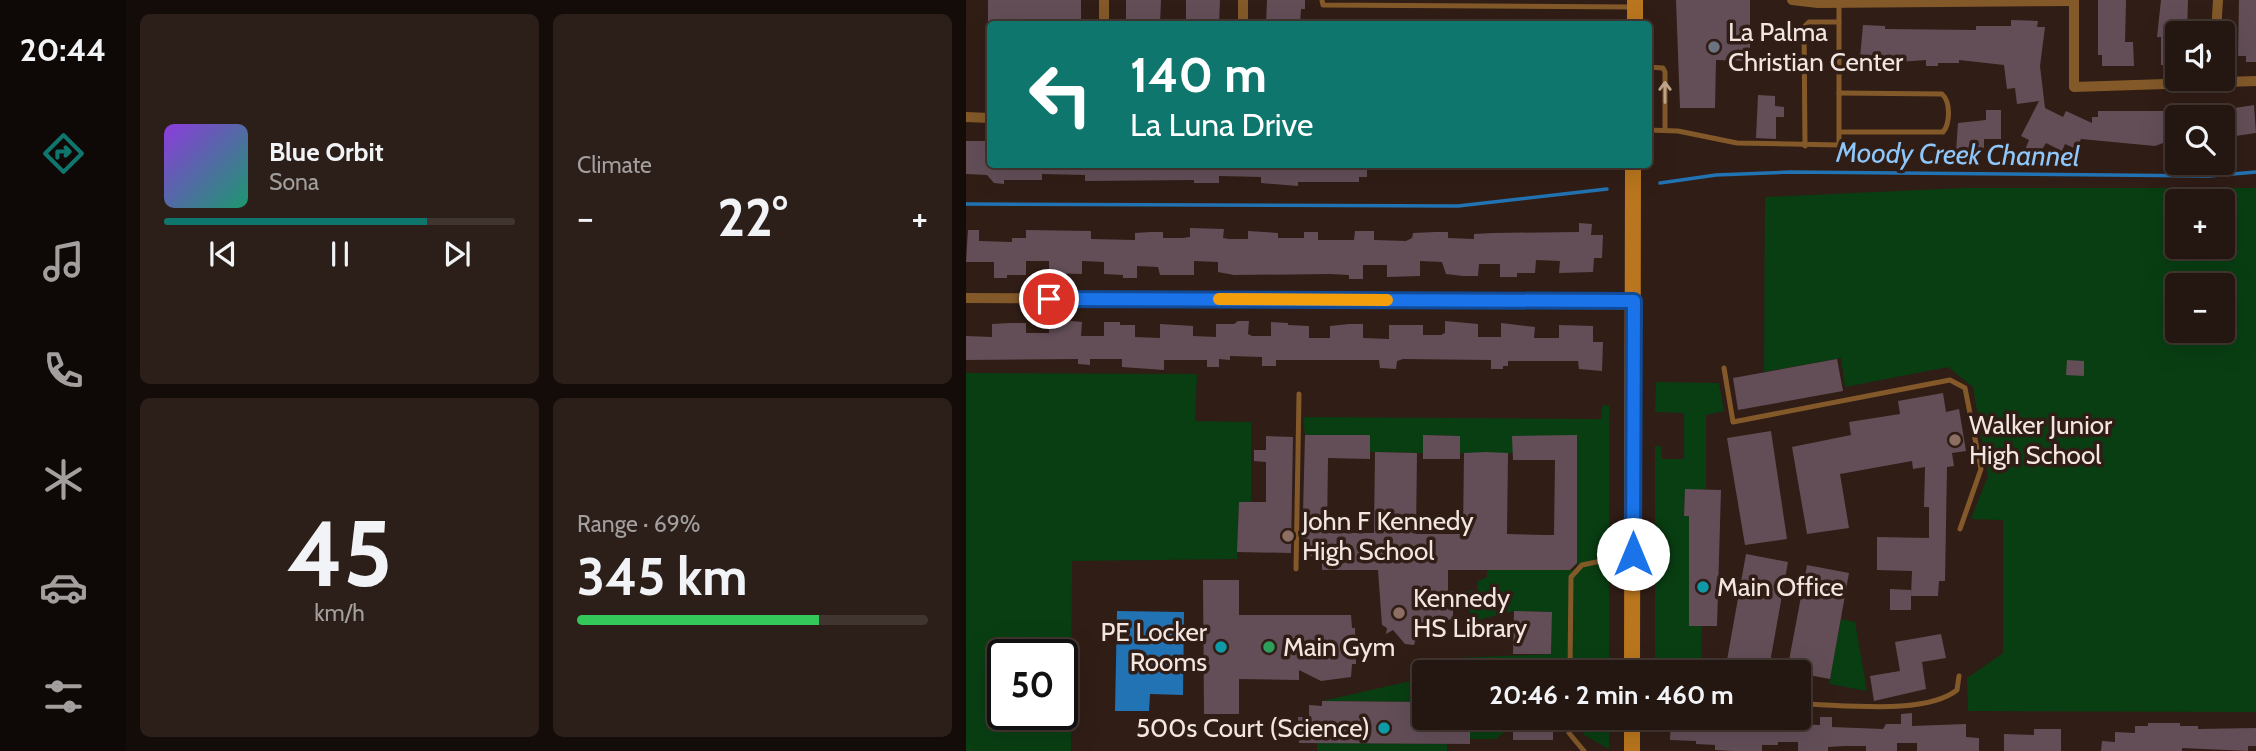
<!DOCTYPE html>
<meta charset="utf-8">
<style>
:root{--surface:#241610;--page:#2c1f19;--text:#f1f3f6;--muted:#a39f9f;--line:#413530;--accent:#0f766e}
body{margin:0;font-family:Cabin,sans-serif;background:var(--page);color:var(--text);height:100vh;display:flex;flex-direction:column;font-size:26px;white-space:nowrap}
*{box-sizing:border-box;margin:0}
p{font-size:23px;color:var(--muted)}
.icon{flex:none;width:38px;height:38px;fill:none;stroke:currentColor;stroke-width:2;stroke-linecap:round;stroke-linejoin:round}
.map{position:relative;flex:1;overflow:hidden}
.sheet{display:flex;flex-direction:column;gap:14px;padding:14px;background:#140c09;width:840px}
.sheet>*{flex:none}
.hud{position:absolute;left:21px;top:21px;width:665px;height:147px;border-radius:7px;box-shadow:0 7px 28px #0002,0 0 0 2px var(--line);background:#0f766e;color:#fff;overflow:hidden}
.tools{position:absolute;left:1199px;top:21px;display:grid;gap:14px}
.tools a{display:grid;place-items:center;width:70px;height:70px;border-radius:7px;background:var(--surface);box-shadow:0 7px 28px #0002,0 0 0 2px var(--line);font-size:35px}
.speed{position:absolute;left:21px;top:639px;display:flex;gap:14px;font-size:35px;font-weight:700;text-align:center}
.speed>*{display:grid;place-content:center;width:91px;height:91px;border-radius:50%;background:var(--surface);box-shadow:0 7px 28px #0002,0 0 0 2px var(--line);line-height:1}
.speed .limit{border:4px solid #111;border-radius:10px;background:#fff;color:#111}
.pin{position:absolute;display:grid;place-items:center;width:60px;height:60px;color:#fff;margin:-30px;border:4px solid #fff;border-radius:50%;box-shadow:0 2px 7px #0007}
.me{position:absolute;width:77px;margin:-38px;rotate:0deg;stroke-linejoin:round;filter:drop-shadow(0 0 5px #0008)}
.turn{display:flex;align-items:center;gap:24px;height:147px;padding:0 28px;font-size:32px}
.turn .icon{width:91px;height:91px;stroke-width:2.5}
.turn b{display:block;font-size:49px;line-height:60px}
.big{font-size:52px;font-weight:800;line-height:1.1}
.sheet .widget{flex:1;display:flex;flex-direction:column;justify-content:center;gap:10px;min-width:0;padding:0 24px;border-radius:10px;background:var(--page)}
.sheet .dial{align-items:center;gap:0}
.dial b{font-size:91px;line-height:1}
.song{display:flex;align-items:center;gap:21px}
.cover{width:84px;height:84px;border-radius:10px;background:linear-gradient(135deg,hsl(270 70% 55%),hsl(160 70% 35%))}
.played{height:7px;border-radius:4px;background:linear-gradient(90deg,var(--accent) 75%,var(--line) 75%)}
.keys{display:flex;justify-content:space-around;direction:ltr}
.heat{display:flex;justify-content:space-between;align-items:center;font-size:38px;direction:ltr}
.charge{height:10px;border-radius:5px;background:linear-gradient(90deg,#34c759 69%,var(--line) 0)}
.sheet .tiles{flex:1;display:grid;gap:14px;grid-template-columns:repeat(2,1fr)}
.trip{position:absolute;left:446px;top:660px;width:399px;height:70px;border-radius:7px;background:var(--surface);box-shadow:0 7px 28px #0002,0 0 0 2px var(--line);font-weight:800;line-height:70px;text-align:center}
main{display:flex;flex:1;min-height:0}
.dock{display:flex;flex-direction:column;width:126px;justify-content:space-around;align-items:center;background:#0e0906;color:var(--muted)}
.dock .icon{width:49px;height:49px}
.dock .current{color:var(--accent)}
.dock b{font-size:32px;color:var(--text)}
.map>svg:first-child{display:block}
.green{fill:#093e12;fill-rule:evenodd}
.water{fill:#2273b4}
.lines{fill:none;stroke-linecap:round;stroke-linejoin:round}
.stream{stroke:#2273b4;stroke-width:3.5}
.building{fill:#634e58}
.lane{stroke:#835929;stroke-width:5}
.street{stroke:#835929;stroke-width:10}
.secondary{stroke:#ba761e;stroke-width:16}
.oneway{stroke:#c1a78e}
.route-casing{stroke:#114b97;stroke-width:18}
.route{stroke:#1a73e8;stroke-width:12}
.slow{stroke:#f59e0b;stroke-width:12}
.worship-dot{fill:#6b7280;stroke:#301d16;stroke-width:2.5}
.education-dot{fill:#8d6e63;stroke:#301d16;stroke-width:2.5}
.culture-dot{fill:#0f9aa8;stroke:#301d16;stroke-width:2.5}
.leisure-dot{fill:#2e9e5b;stroke:#301d16;stroke-width:2.5}
.labels{text-anchor:middle;stroke-width:7;stroke-linejoin:round;paint-order:stroke}
.poi-label{font-size:26px;fill:#f3e6e1;stroke:#301d16;text-anchor:start}
.water-label{font-size:28px;font-style:italic;fill:#8fc7fb;stroke:#301d16}
</style>
<main>
<nav class="dock">
<b>20:44</b>
<svg class="icon current" aria-label="directions" viewBox="0 0 24 24"><path d="M12 3l9 9-9 9-9-9zM9 14v-3h6M13 9l2 2-2 2"/></svg>
<svg class="icon" aria-label="music" viewBox="0 0 24 24"><path d="M9 18V5l10-2v13"/><circle cx="6" cy="18" r="3"/><circle cx="16" cy="16" r="3"/></svg>
<svg class="icon" aria-label="phone" viewBox="0 0 24 24"><path d="M5 4h4l2 5-3 2q2 4 5 5l2-3 5 2v4C11 20 4 13 5 4z"/></svg>
<svg class="icon" aria-label="climate" viewBox="0 0 24 24"><path d="M12 3v18M4 7l16 10M4 17L20 7"/></svg>
<svg class="icon" aria-label="car" viewBox="0 0 24 24"><path d="M5 17H2v-5l4-1 3-4h7l3 4 3 1v5h-3M9 17h6M6 11h13"/><circle cx="7" cy="17" r="2"/><circle cx="17" cy="17" r="2"/></svg>
<svg class="icon" aria-label="filters" viewBox="0 0 24 24"><path d="M4 7h16M4 17h16"/><circle cx="9" cy="7" r="2"/><circle cx="15" cy="17" r="2"/></svg>
</nav>
<section class="sheet">
<div class="tiles">
<div class="widget">
<div class="song"><i class="cover"></i><div><b>Blue Orbit</b><p>Sona</p></div></div>
<div class="played"></div>
<div class="keys"><svg class="icon" aria-label="previous" viewBox="0 0 24 24"><path d="M18 5L8 12l10 7zM5 5v14"/></svg><svg class="icon" aria-label="pause" viewBox="0 0 24 24"><path d="M8 5v14M16 5v14"/></svg><svg class="icon" aria-label="next" viewBox="0 0 24 24"><path d="M6 5l10 7-10 7zM19 5v14"/></svg></div>
</div>
<div class="widget"><p>Climate</p>
<div class="heat"><a>−</a><b class="big">22°</b><a>+</a></div>
</div>
<div class="widget dial"><b>45</b><p>km/h</p></div>
<div class="widget"><p>Range · 69%</p><b class="big">345 km</b><div class="charge"></div></div>
</div>
</section>
<div class="map">
<svg width="1290" height="751" viewBox="0 0 1290 751">
<rect width="100%" height="100%" fill="#301d16"/>
<g class="green">
<path d="M997 188H1290V712L1002 711 1001 678 1037 653V520L1005 519 1022 476 1007 387 982 367 879 387 875 358 798 372 799 197ZM1211 201H1256V247H1211ZM1211 285H1256V331H1211Z"/>
<path d="M0 373 231 374 229 421 285 422V502H273L271 559 106 561 105 751H0ZM37 654H96V714H37Z"/>
<path d="M690 382 753 383 758 411 740 415V489L719 490 718 516H723V625L736 626 735 672H689V446H695L696 459H718V413L689 412Z"/>
<path d="M643 405V672H477L490 658 585 654 586 612 548 611 511 620 508 613H504L502 591H511L512 581 521 577V570H611V436L547 453H494V436L457 435V453L404 452V436L339 435 337 417 635 419 636 406Z"/>
<path d="M875 619 889 622 901 691 863 684Z"/>
<path d="M458 678V702L356 701Z"/>
<path d="M504 718H547V725L530 739H504Z"/>
<path d="M613 718H643V749L618 735Z"/>
<path d="M351 743 481 744V751H351Z"/>
</g>
<path class="water" d="M151 611 218 612 217 695 184 694 183 711H149Z"/>
<g class="lines">
<g class="stream">
<path d="M694 183 750 175 824 172 1243 176 1290 172"/>
<path d="M0 204 492 206 641 189"/>
</g>
</g>
<g class="building">
<rect x="22" y="0" width="93" height="24"/>
<path d="M160 0H195L194 24H160Z"/>
<path d="M220 0H254L253 24H220Z"/>
<path d="M301 0H339V9H335L334 24H300Z"/>
<path d="M710 0H784V61L750 60 749 108H714Z"/>
<path d="M1132 0H1160L1159 42H1167L1168 66H1136V55H1132Z"/>
<path d="M1195 0H1222L1221 33H1211V65H1195V37H1191Z"/>
<path d="M1273 0H1290V62H1280V56H1272Z"/>
<path d="M1045 20 1072 21 1071 27H1079L1074 66 1079 108 1097 117 1100 111 1126 123V117H1132V111H1211V138L1189 146 1115 139 1110 149 1099 144 1096 151 1080 143 1075 151 1059 150 1063 140 1055 136 1073 101 1051 104 1049 88 1041 89 1038 65 993 60V63H972V66H960V60L905 64 896 63 894 58 897 25 919 26V29L1010 30V26H1045Z"/>
<path d="M792 95 809 96V106L818 107V117H810V139L790 138Z"/>
<path d="M1288 105 1290 133 1256 138V110Z"/>
<path d="M1020 110H1035V139H1018V152H990L992 123 1020 120Z"/>
<path d="M0 141H24V164H401V177H393V182H332V186L295 183V177L253 176V183H228V180L119 181V175L76 174V180H38V184L28 183 21 175 0 174Z"/>
<path d="M613 223 626 224 625 235H637L636 258H628L627 272 593 273 594 261 570 260 569 273H551V277H534V264H513L512 276H497L480 274 476 262 454 261V276L421 277V265H397V279H383V275L364 274 268 275 252 272V262L228 261V275H194L192 267 171 266V278H157V275L138 274V262L116 261V274L83 273V261H60V275H41V278H28V262H0L2 230H13V241L46 242V238H60V230L125 231V239L169 240V233L185 232H197V238H216L224 237V228L258 229 257 238 263 239H282V231L312 233V238H338V232H352V240H388L389 231H408V240L440 241 446 238 447 233 470 232H482V238L508 239V234L527 233 613 232Z"/>
<path d="M83 319 116 322 115 336H138V322H154V325H169V337L194 338V324L227 326V336L250 337V324H268L272 321H283L282 334 286 336H305V322L322 323V325L343 326V338H364V326L383 324H397V338L423 339V325H457V335H475L479 333V321L512 324V337H535V323L569 327 568 338H593V325L627 326V342H637L636 371 613 369 612 361H542V366H537V369H525V360L437 359 431 361 430 369 414 368 413 360H310V366H296V357L264 356V360L253 359V367H241V360H198V370L156 367V359H124V365L112 364V359L0 360V336L26 337V324L44 323H60V333H83Z"/>
<path d="M871 359 877 391 772 410 767 378Z"/>
<path d="M1101 360 1118 361V376L1100 375Z"/>
<path d="M977 393 980 412 993 409 1000 451 986 453 988 466 981 467 979 581H973L972 596H945L946 571 911 570V537L963 538V507H958L959 467 947 469 946 461 874 474 883 528 841 534 826 447 885 435 883 422 934 414 932 401Z"/>
<path d="M805 431 821 539 779 545 761 438Z"/>
<path d="M339 435H404V459L362 458 361 533H408L409 452 451 453 450 534H497L498 453 520 452 542 453 541 534 578 535H588L589 460H547L546 436 611 435V563L604 570H482V591H487V619L481 620V623H454L448 645 439 644 427 630 420 634 421 628 416 625 412 570H356V556H338L336 553Z"/>
<path d="M457 435 494 436V459H457Z"/>
<path d="M300 436 327 437 325 553 271 552 273 502H300V462L288 461V450H300Z"/>
<path d="M719 489 755 490 751 626H723V516H718Z"/>
<path d="M780 554 822 562 803 668 761 660Z"/>
<path d="M841 565 883 573 864 679 821 671Z"/>
<path d="M237 580H273V615H385L386 628H389L390 664H386L385 677 355 681 333 670V680L273 679V714H238Z"/>
<path d="M924 589 945 590V610H924Z"/>
<path d="M548 611 586 612 585 654H547Z"/>
<path d="M975 634 980 658 956 662 960 689 908 701 904 676 934 671 929 642Z"/>
<path d="M356 701 458 702V718H504V744L333 743 332 717H343V705L356 706Z"/>
<path d="M946 713V726L1000 724V737L1013 738V751H951V743H931V751H900V746H879L862 747V751H832V742H812V745H796V751H767L749 750V745L730 744V741L704 740 705 718H729L728 725 814 728V718H827V724L854 725V717H866V727L917 729 920 724H935V714Z"/>
<rect x="547" y="718" width="40" height="22"/>
<path d="M1182 723H1214V726H1232V729L1290 728V746H1282V751L1216 748V751H1135L1136 741 1149 742V732L1169 733V726H1182Z"/>
<path d="M1068 729H1095V751H1038V734L1068 735Z"/>
</g>
<g class="lines">
<g class="lane">
<path d="M356 0 357 5 666 7"/>
<path d="M682 67 697 68 699 72V130"/>
<path d="M873 93 976 94C985 102 984 124 977 132H874"/>
<path d="M682 130 712 131 771 143 873 145V3"/>
<path d="M839 146 838 27 843 22H873"/>
<path d="M758 368 767 422 984 380 999 388 1015 469 994 529"/>
<path d="M330 569 333 394"/>
<path d="M604 672 605 577 616 565 664 555"/>
<path d="M833 704C875 704 958 716 991 690L993 676"/>
<path d="M603 718V733L618 751"/>
</g>
<g class="street">
<path d="M826 0 852 3 1108 1"/>
<path d="M1108 0V87L1290 81"/>
<path d="M138 24V0"/>
<path d="M277 24V0"/>
<path d="M1250 33 1252 0"/>
<path d="M0 117 24 118"/>
<path d="M0 298 668 301"/>
</g>
<g class="secondary">
<path d="M669 24V0"/>
<path d="M666 672 667 164"/>
<path d="M666 751V718"/>
</g>
</g>
<defs><path id="oneway-shaft" d="M-6 0H5M1.5-3L5.5 0L1.5 3" fill="none" stroke-width="1.6" stroke-linecap="round" stroke-linejoin="round" transform="scale(1.75)"/></defs>
<use class="oneway" href="#oneway-shaft" transform="translate(699 92) rotate(-90)"/>
<g class="lines">
<g class="route-casing">
<path id="route" d="M83 299 668 301 667 554"/>
</g>
<use href="#route" class="route"/>
<path class="slow" d="M253 299 421 300"/>
</g>
<circle class="worship-dot" cx="748" cy="47" r="7"/>
<g class="education-dot">
<circle cx="989" cy="440" r="7"/>
<circle cx="322" cy="536" r="7"/>
<circle cx="433" cy="613" r="7"/>
</g>
<g class="culture-dot">
<circle cx="737" cy="587" r="7"/>
<circle cx="255" cy="647" r="7"/>
<circle cx="418" cy="728" r="7"/>
</g>
<circle class="leisure-dot" cx="303" cy="647" r="7"/>
<g class="labels">
<g class="poi-label">
<text x="762" y="41">La Palma<tspan x="762" dy="30">Christian Center</tspan></text>
<text x="1003" y="434">Walker Junior<tspan x="1003" dy="30">High School</tspan></text>
<text x="336" y="530">John F Kennedy<tspan x="336" dy="30">High School</tspan></text>
<text x="751" y="596">Main Office</text>
<text x="447" y="607">Kennedy<tspan x="447" dy="30">HS Library</tspan></text>
<text x="241" y="641" text-anchor="end">PE Locker<tspan x="241" dy="30">Rooms</tspan></text>
<text x="317" y="656">Main Gym</text>
<text x="404" y="737" text-anchor="end">500s Court (Science)</text>
</g>
<g class="water-label">
<text transform="translate(992 154) rotate(1)" y="10">Moody Creek Channel</text>
</g>
</g>
</svg>
<div class="tools">
<a><svg class="icon" aria-label="sound" viewBox="0 0 24 24"><path d="M4 9h4l5-4v14l-5-4H4zM17 9q2 3 0 6"/></svg></a>
<a><svg class="icon" aria-label="search" viewBox="0 0 24 24"><circle cx="10" cy="10" r="6"/><path d="M15 15l6 6"/></svg></a>
<a>+</a>
<a>−</a>
</div>
<div class="speed"><div class="limit">50</div></div>
<div class="pin" style="left:83px;top:299px;background:#d93025"><svg class="icon" aria-label="arrive" viewBox="0 0 24 24"><path d="M6 21V4h12l-3 4 3 4H6"/></svg></div>
<svg class="me" style="left:667px;top:554px" viewBox="-20 -20 40 40"><circle r="19" fill="#fff"/><path d="M0-13L10 11 0 6-10 11z" fill="#1a73e8"/></svg>
<div class="trip">20:46 · 2 min · 460 m</div>
<div class="hud">
<div class="turn"><svg class="icon" aria-label="left" viewBox="0 0 24 24"><path d="M17 20v-9H6M10 6l-5 5 5 5"/></svg><div><b>140 m</b>La Luna Drive</div></div>
</div>
</div>
</main>
